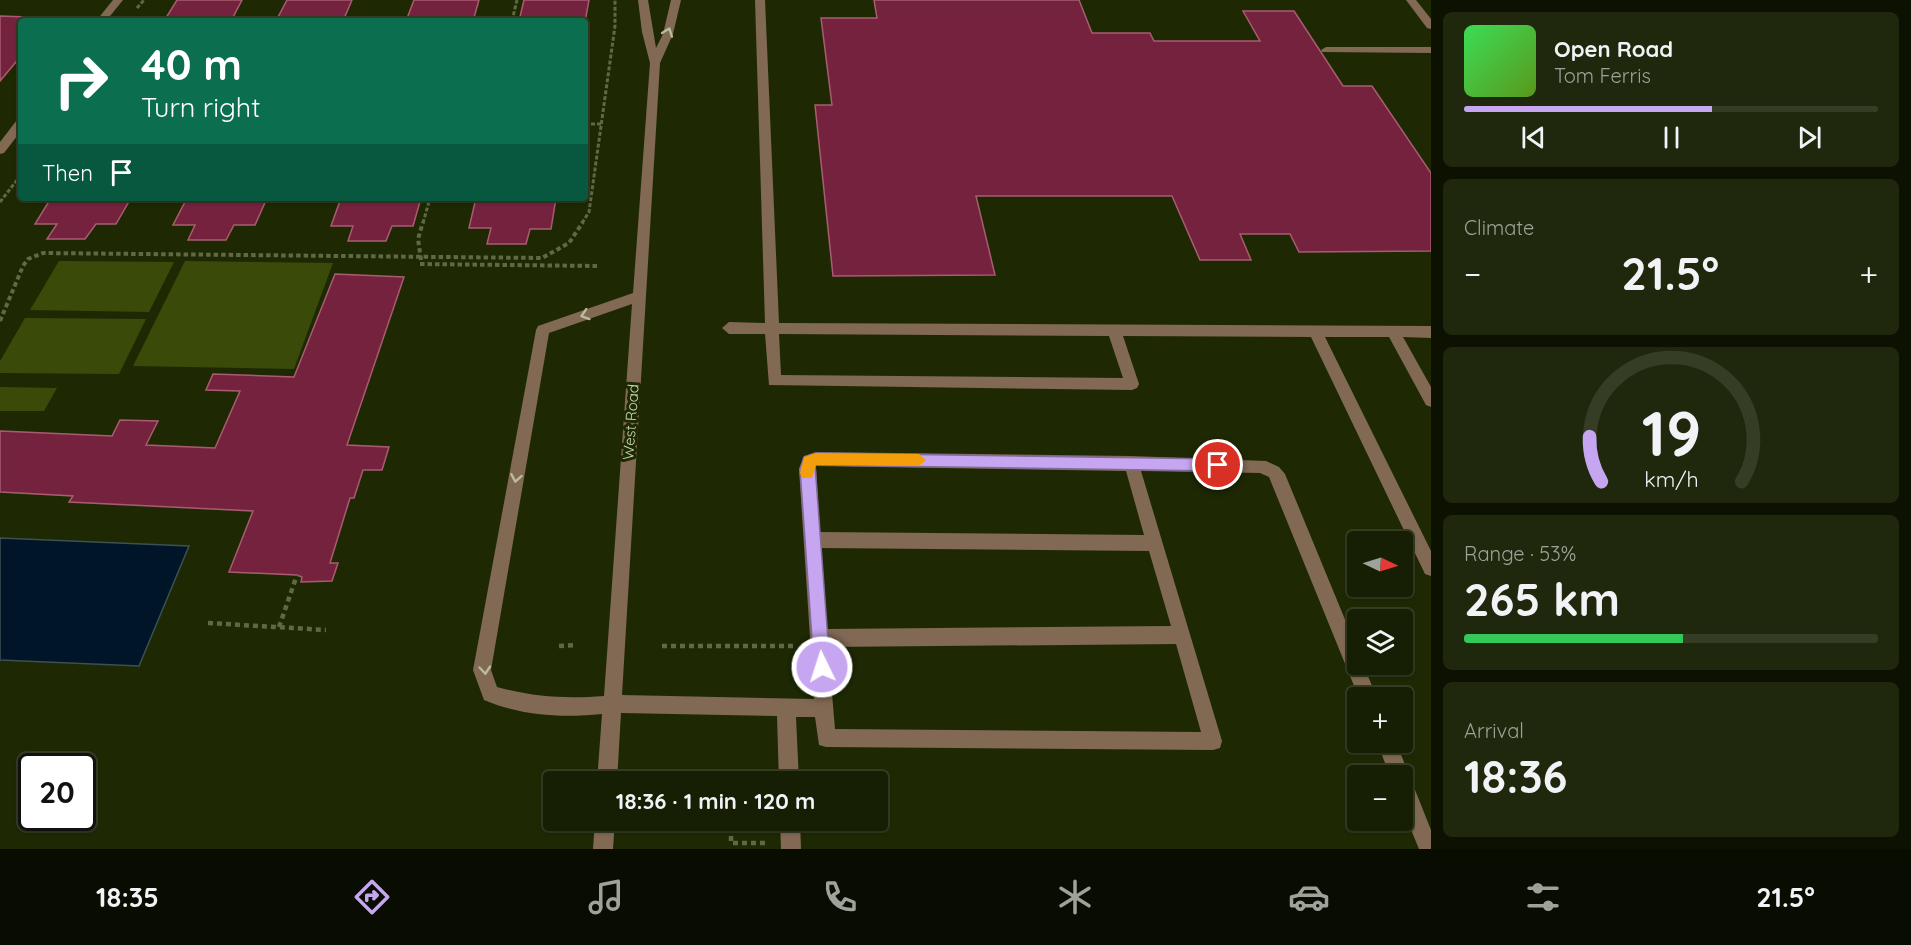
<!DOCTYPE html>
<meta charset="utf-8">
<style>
:root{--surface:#161f03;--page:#1f270d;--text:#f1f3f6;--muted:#9ea29a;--line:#353d25;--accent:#c6a6f0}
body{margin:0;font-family:Quicksand,sans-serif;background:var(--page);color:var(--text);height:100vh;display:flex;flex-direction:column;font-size:22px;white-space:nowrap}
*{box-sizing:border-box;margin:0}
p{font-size:20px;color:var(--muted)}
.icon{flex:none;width:33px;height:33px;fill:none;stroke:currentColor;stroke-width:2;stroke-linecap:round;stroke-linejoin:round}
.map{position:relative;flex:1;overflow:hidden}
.side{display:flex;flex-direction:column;gap:12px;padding:12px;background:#0c1102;width:480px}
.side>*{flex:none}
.top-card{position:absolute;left:18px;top:18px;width:570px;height:183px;border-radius:6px;box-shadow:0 2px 4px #0004,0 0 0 2px var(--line);background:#0b6e4f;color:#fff;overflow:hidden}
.needle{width:39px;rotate:94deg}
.buttons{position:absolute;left:1347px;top:531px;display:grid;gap:12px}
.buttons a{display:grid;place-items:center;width:66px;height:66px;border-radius:6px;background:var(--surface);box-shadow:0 2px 4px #0004,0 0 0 2px var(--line);font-size:30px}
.speed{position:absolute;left:18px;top:753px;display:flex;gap:12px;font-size:30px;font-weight:700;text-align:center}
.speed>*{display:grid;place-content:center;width:78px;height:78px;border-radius:50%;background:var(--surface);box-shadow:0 2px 4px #0004,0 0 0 2px var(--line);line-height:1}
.speed .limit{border:3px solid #111;border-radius:9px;background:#fff;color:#111}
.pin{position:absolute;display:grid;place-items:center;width:51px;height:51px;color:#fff;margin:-26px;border:3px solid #fff;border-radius:50%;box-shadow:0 2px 6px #0007}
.me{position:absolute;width:66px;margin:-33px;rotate:356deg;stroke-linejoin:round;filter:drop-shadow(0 0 4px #0008)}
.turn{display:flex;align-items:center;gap:21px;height:126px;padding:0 24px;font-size:27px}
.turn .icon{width:78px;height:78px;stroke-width:2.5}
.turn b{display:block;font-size:42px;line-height:51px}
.then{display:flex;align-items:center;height:57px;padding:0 24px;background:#0003;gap:12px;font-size:22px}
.big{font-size:45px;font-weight:700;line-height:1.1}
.side .card{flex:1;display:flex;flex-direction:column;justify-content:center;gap:9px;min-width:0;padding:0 21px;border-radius:9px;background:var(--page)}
.side .dial{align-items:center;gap:0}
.dial svg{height:156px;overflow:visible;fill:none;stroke:var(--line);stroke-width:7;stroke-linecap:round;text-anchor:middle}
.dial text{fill:var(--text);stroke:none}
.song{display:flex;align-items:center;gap:18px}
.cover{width:72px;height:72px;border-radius:9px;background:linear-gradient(135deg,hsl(130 70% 55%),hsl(90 70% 35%))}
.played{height:6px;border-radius:3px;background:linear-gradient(90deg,var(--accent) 60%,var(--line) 60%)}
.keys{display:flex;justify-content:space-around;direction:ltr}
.heat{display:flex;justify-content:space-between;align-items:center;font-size:33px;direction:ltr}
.charge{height:9px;border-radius:4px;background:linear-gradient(90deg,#34c759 53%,var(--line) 0)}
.trip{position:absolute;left:543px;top:771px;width:345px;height:60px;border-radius:6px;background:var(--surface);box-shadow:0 2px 4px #0004,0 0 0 2px var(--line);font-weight:700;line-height:60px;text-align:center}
.tabs{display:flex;height:96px;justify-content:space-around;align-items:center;background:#090c01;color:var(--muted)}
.tabs .icon{width:42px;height:42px}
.tabs .selected{color:var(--accent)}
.tabs b{font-size:27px;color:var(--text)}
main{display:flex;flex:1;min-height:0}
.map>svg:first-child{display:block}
.green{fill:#3a4b09}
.water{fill:#001527;stroke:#3d5052;stroke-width:1.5}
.building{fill:#75223e;stroke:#a75d70;stroke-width:1.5}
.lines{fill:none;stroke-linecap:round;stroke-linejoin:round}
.path-far2{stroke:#5e6945;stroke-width:3;stroke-dasharray:4 2;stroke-linecap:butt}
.path-far1{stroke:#5e6945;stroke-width:4;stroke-dasharray:4.5 3;stroke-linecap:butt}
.path{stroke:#5e6945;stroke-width:4.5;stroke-dasharray:5 4;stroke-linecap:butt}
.minor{fill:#816954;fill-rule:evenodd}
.oneway{stroke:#b9bd9e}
.route{fill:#c6a6f0;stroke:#816c9c;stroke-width:1.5}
.slow{fill:#f59e0b}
.labels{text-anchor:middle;stroke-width:6;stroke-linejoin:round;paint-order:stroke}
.street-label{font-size:15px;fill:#ccd9b6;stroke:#1e2904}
</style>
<main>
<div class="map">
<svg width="1431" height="849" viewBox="0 0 1431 849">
<rect width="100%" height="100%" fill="#1e2904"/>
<g class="green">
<path d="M59 261 174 262 149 312 30 310Z"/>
<path d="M185 261 333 263 294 369 133 366Z"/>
<path d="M25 318 146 319 119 374 0 373V361Z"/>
<path d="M0 387 57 388 44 411H0Z"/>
</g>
<path class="water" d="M0 538 189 546 139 666 0 660Z"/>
<g class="building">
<path d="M177 0H242L231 21H164Z"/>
<path d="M287 0H352L343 21H276Z"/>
<path d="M414 0H479L473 21H406Z"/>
<path d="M524 0H589L585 22 519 21Z"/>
<path d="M874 0H1079L1092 33H1150L1154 41H1260L1243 11H1294L1343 86H1372L1431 173V251L1299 252 1290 234H1240L1251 260H1200L1172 196H976L995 275 833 276 815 105H832L821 18H877Z"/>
<path d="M0 16 53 18 50 21H21V56L0 81Z"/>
<path d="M51 198H131L116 224H96L85 239H47L57 224H35Z"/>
<path d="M187 198H267L255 225H234L226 240H188L195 225H173Z"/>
<path d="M341 198H421L413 226H392L386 241H348L353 226H331Z"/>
<path d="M476 198H556L551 229H530L526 244H487L491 228H469Z"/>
<path d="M335 274 404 277 347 445 389 447 382 470H363L354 498H350L330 563H338L332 581 301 582 302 577 297 575 229 572 253 511 69 502 73 496 0 492V431L112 436 120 420 158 421 146 445 215 448 240 391 206 390 213 374 294 377Z"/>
</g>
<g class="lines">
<g class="path-far2">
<path d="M137 8 144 0"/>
<path d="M512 21 517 0"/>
<path d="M585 124H601"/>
<path d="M0 202 21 175"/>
<path d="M423 223 430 198"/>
<path d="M582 223 589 212 615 26V0"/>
</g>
<g class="path-far1">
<path d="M421 260 418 239 423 222"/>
<path d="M420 264 600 266"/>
<path d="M0 321 23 266 28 259 43 253 542 258 569 243 583 222"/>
</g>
<g class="path">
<path d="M208 623 326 630"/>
<path d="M279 627 297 575"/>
<path d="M559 646 576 645"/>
<path d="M662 646H796"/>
<path d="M675 781 692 782"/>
<path d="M710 820V826L731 827V843H766"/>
</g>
<g class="minor">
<path d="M113 0H123L106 21H96Z"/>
<path d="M638 0H648L656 48 663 34 671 0H681L673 34 660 63 622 695 814 699 799 469 804 456 816 452 1131 456 1266 461 1279 467 1285 474 1358 651V664H1363L1377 698H1359L1269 477 1260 473 1141 471 1222 741 1220 748 1213 750 826 747 819 745 815 717H796L799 782H779L777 716 621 713 617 782H597L602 714C562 718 522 716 484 700L473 670 536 330 538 326 633 293 650 63 642 32ZM632 304 604 696C566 699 533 697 497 687L491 670 549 333ZM816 466 1126 471 1144 535 820 532ZM821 548 1149 551 1171 626 827 629ZM1176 644 1201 732 835 729 828 647Z"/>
<path d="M755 0H765L779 323 1431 326V338L1403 337 1431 387V407L1426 405 1389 337H1325L1431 551V576L1425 574 1311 337 1123 336 1139 384 1137 388 1132 390 769 385 765 334H729L722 328 729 322 765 323ZM779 334 1109 336 1123 378 781 375Z"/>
<path d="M1406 0H1416L1431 19V29L1427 28Z"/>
<path d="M1326 47H1431V53L1322 52 1321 50Z"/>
<path d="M21 119V131L4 153 0 154V142L17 120Z"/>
<path d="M1377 742H1396L1431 830V849H1419L1402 808V776H1390Z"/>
<path d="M595 820H615L613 849H593Z"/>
<path d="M780 820H800L801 849H781Z"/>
</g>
</g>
<defs><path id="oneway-chevron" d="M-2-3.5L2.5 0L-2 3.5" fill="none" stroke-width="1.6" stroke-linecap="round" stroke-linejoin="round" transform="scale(1.5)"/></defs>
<g class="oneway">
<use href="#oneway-chevron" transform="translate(668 32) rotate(-70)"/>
<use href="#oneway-chevron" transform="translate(585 315) rotate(162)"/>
<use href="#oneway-chevron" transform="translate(516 478) rotate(100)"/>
<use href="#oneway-chevron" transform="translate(485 670) rotate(85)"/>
</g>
<path class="route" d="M816 453 1218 459 1225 465 1218 471 815 465 830 667 828 673 822 675 816 673 814 667 800 469 804 457Z"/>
<path class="slow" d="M816 453 919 454 926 460 919 466 816 465 812 478H802L800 473 804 457Z"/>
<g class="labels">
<g class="street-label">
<text transform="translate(631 422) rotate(-86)" y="5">West Road</text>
</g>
</g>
</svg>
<div class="buttons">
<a><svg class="needle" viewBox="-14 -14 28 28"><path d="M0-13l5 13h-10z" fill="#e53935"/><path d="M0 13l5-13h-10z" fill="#9ea29a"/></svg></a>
<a><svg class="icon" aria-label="layers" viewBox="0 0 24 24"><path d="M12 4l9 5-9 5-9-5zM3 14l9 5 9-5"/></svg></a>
<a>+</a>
<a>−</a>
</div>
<div class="speed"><div class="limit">20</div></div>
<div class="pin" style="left:1218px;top:465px;background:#d93025"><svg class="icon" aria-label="arrive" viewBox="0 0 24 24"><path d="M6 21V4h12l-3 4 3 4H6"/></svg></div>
<svg class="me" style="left:822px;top:667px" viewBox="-20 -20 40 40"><circle r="17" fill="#c6a6f0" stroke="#fff" stroke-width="3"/><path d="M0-11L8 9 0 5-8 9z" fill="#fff"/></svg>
<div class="trip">18:36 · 1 min · 120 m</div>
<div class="top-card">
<div class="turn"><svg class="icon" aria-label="right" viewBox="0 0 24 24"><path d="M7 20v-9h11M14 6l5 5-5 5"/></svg><div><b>40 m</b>Turn right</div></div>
<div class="then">Then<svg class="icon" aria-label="arrive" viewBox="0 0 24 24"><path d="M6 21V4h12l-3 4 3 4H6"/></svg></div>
</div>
</div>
<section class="side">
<div class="card">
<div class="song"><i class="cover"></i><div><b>Open Road</b><p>Tom Ferris</p></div></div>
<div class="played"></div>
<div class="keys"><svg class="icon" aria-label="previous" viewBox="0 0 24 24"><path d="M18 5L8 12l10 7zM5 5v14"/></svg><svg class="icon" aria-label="pause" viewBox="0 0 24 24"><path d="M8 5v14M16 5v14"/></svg><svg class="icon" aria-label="next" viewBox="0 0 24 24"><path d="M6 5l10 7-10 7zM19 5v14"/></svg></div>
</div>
<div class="card"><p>Climate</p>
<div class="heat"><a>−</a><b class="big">21.5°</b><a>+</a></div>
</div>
<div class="card dial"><svg viewBox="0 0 100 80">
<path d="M14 69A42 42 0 1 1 86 69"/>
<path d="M14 69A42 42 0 0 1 8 46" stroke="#c6a6f0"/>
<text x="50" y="56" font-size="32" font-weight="700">19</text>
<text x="50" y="72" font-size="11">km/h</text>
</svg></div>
<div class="card"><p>Range · 53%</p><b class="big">265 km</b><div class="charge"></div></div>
<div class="card"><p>Arrival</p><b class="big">18:36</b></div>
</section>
</main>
<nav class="tabs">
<b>18:35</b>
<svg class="icon selected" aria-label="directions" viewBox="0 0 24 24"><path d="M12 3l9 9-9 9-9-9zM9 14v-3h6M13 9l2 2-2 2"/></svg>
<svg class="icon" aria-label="music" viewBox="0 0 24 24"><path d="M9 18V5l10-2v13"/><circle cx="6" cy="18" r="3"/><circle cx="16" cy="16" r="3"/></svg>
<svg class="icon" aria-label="phone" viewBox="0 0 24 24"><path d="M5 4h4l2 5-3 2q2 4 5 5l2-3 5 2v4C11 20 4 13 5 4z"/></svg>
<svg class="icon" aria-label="climate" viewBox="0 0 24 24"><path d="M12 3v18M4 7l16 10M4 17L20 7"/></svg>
<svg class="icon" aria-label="car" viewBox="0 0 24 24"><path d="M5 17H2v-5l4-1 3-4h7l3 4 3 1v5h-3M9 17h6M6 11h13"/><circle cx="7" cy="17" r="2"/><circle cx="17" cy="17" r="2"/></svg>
<svg class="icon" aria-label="filters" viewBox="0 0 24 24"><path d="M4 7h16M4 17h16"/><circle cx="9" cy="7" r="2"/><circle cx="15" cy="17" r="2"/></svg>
<b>21.5°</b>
</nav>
